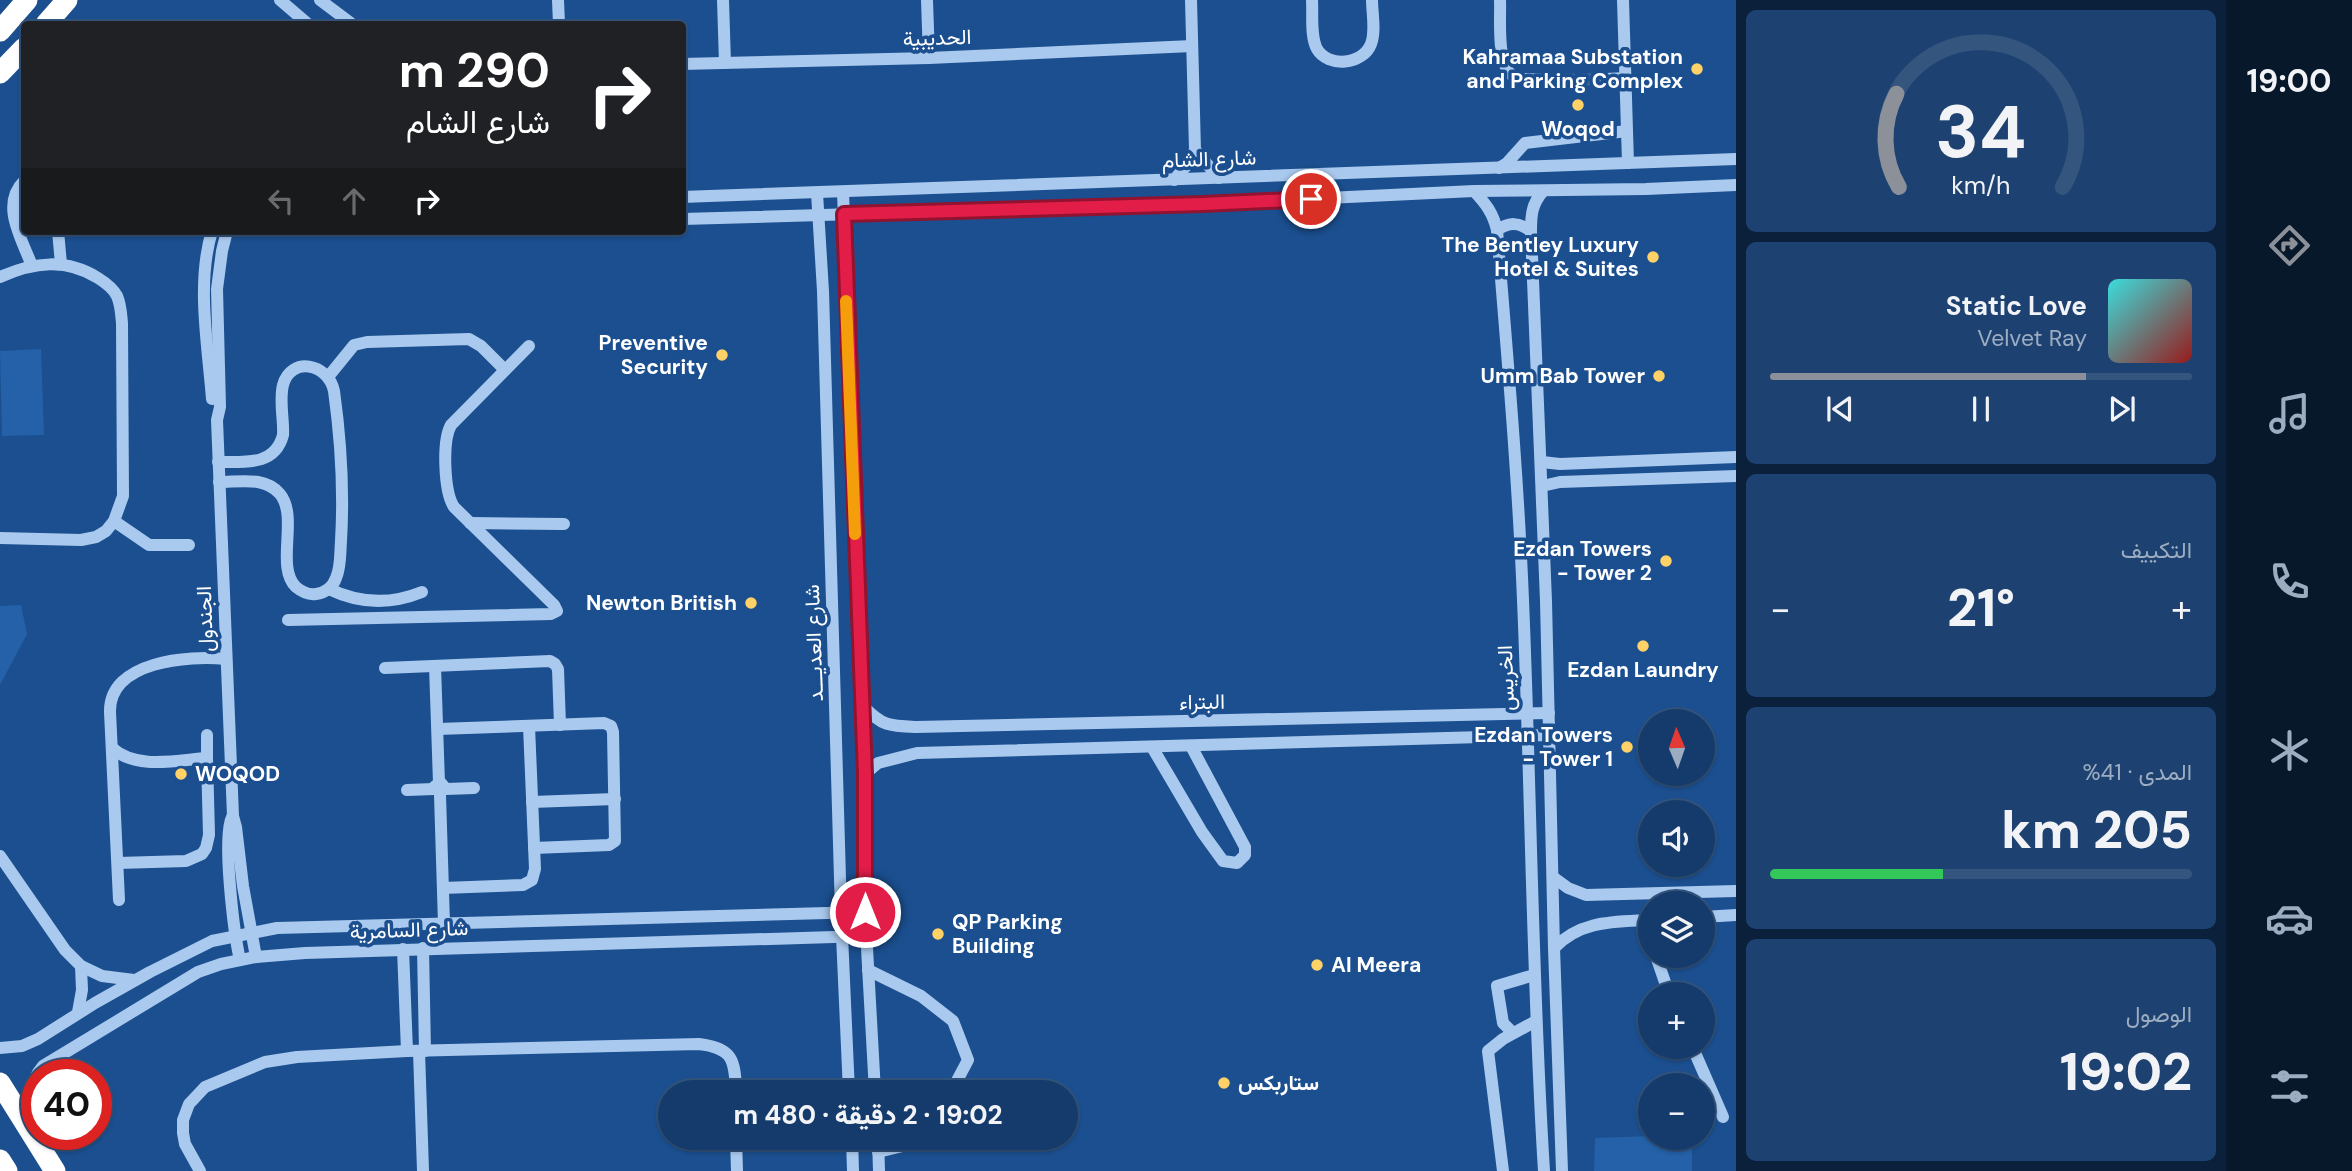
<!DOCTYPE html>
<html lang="ar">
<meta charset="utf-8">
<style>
:root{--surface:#143b6b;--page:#1d4271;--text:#f1f3f6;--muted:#9dadc1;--line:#33557e;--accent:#8c9099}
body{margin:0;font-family:"DM Sans",Vazirmatn,sans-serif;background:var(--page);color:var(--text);direction:rtl;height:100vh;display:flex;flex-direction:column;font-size:26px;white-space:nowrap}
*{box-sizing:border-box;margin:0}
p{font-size:23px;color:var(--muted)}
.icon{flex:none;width:38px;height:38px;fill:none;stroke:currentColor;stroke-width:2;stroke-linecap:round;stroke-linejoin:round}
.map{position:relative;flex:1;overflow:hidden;direction:ltr}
.side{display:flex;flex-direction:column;gap:10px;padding:10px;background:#0b203b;width:490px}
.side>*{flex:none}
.banner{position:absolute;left:21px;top:21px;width:665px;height:214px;border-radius:7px;box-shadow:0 2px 5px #0004,0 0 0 2px var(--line);direction:rtl;background:#202124;color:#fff;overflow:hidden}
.needle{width:46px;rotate:358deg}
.buttons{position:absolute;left:1638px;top:709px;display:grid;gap:14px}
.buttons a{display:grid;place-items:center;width:77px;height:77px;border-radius:50%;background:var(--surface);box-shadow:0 2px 5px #0004,0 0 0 2px var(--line);font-size:35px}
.speed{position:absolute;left:21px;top:1059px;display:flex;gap:14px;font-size:35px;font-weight:700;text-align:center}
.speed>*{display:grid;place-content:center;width:91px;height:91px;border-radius:50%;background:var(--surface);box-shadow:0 2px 5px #0004,0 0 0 2px var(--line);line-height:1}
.speed .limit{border:10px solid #d22;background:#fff;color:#111}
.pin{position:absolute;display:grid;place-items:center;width:60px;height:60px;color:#fff;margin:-30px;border:4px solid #fff;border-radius:50%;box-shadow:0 2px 7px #0007}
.me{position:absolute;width:77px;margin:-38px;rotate:0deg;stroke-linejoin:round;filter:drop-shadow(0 0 5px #0008)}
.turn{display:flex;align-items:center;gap:24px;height:147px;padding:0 21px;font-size:32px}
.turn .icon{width:91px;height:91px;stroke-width:2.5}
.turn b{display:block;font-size:49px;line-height:60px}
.lanes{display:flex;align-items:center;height:66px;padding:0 21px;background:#0003;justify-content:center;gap:35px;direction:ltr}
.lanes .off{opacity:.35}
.big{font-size:52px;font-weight:800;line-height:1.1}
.side .widget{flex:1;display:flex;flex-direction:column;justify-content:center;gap:10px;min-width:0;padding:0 24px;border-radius:10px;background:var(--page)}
.side .dial{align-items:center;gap:0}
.dial svg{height:182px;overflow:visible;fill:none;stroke:var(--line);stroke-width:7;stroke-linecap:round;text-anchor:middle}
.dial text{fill:var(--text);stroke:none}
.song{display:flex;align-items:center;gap:21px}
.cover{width:84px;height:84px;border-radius:10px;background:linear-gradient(135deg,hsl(180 70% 55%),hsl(0 70% 35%))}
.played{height:7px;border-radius:4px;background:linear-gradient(90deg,var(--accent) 75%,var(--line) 75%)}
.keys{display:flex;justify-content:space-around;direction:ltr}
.heat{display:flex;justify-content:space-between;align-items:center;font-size:38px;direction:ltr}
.charge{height:10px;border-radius:5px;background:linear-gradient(90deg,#34c759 41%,var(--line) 0)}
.trip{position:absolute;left:658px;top:1080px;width:420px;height:70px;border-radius:35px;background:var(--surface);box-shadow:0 2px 5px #0004,0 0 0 2px var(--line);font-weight:800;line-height:70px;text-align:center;direction:rtl}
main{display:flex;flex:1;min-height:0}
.tab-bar{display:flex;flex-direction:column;width:126px;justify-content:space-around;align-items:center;background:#08182b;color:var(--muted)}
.tab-bar .icon{width:49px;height:49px}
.tab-bar .selected{color:var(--accent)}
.tab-bar b{font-size:32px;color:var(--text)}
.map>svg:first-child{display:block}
.green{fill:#2461a8}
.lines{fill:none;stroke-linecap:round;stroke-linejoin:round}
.minor-tunnel{stroke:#3d69a0;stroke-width:12;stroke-dasharray:12 6;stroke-linecap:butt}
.minor{stroke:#a9c9ee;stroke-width:12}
.highway{stroke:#fff;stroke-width:21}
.route-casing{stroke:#92132f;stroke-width:18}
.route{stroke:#e11d48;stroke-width:12}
.slow{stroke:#f59e0b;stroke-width:12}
.poi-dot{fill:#ffd166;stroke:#1b4f8f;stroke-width:2.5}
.labels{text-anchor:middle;stroke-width:7;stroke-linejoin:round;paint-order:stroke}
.street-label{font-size:21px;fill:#fff;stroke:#1b4f8f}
.poi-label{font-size:21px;font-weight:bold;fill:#fff;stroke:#1b4f8f;text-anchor:end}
</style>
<main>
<nav class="tab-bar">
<b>19:00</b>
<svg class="icon selected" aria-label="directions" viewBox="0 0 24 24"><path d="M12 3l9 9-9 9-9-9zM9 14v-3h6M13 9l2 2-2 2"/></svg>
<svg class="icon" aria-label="music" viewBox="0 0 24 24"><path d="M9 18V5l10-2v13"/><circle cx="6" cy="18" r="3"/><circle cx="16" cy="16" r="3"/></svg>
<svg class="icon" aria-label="phone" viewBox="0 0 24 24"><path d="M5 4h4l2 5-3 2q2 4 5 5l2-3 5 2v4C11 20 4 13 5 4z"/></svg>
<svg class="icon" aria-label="climate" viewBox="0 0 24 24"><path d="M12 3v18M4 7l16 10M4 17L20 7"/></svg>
<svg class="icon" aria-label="car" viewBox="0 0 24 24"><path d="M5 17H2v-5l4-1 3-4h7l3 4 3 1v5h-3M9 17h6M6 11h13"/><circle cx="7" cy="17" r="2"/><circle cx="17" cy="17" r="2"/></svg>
<svg class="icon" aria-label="filters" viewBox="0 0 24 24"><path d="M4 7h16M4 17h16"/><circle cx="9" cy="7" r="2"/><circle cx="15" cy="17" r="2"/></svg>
</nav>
<section class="side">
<div class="widget dial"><svg viewBox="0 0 100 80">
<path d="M14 69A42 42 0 1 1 86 69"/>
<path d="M14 69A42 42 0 0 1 13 28" stroke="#8c9099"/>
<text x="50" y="56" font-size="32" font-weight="700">34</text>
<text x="50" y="72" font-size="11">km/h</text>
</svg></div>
<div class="widget">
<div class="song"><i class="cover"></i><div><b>Static Love</b><p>Velvet Ray</p></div></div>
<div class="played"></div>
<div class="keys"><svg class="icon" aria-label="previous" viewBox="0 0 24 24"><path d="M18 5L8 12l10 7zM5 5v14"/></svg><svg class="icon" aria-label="pause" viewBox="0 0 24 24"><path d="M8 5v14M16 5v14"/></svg><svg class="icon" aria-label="next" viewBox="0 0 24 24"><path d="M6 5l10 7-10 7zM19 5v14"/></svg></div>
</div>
<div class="widget"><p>التكييف</p>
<div class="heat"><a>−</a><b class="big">21°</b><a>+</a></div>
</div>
<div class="widget"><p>المدى · 41%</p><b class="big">205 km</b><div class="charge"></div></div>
<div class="widget"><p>الوصول</p><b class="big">19:02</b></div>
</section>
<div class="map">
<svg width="1736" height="1171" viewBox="0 0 1736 1171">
<rect width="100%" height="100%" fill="#1b4f8f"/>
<g class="green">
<path d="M41 349 44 435 2 436 0 351Z"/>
<path d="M21 605 27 634 0 685V606Z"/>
<path d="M1650 1136V1138H1692V1171H1594L1595 1138Z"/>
</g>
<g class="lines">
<path class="minor-tunnel" d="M1545 80 1606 79"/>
<g class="minor">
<path d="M280 0 308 24"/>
<path d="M320 0 352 24"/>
<path d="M558 0 559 24"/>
<path d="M723 0 725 63"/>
<path d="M927 0 929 58"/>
<path d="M1312 0C1313 14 1310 36 1317 49 1328 68 1363 65 1371 44 1376 31 1372 13 1372 0"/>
<path d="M1500 0C1501 19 1495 71 1517 78 1526 80 1537 79 1545 80"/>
<path d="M1623 0 1628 163"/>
<path d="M682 64 929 58 1192 46"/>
<path d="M1606 79 1626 78"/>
<path d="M1195 150 1219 178"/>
<path d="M1499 168 1507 163 1525 143 1627 131"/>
<path d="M1174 180 1186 166 1195 150 1191 0"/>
<path d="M24 181C0 205 22 239 32 266"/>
<path d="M1474 191C1486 204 1493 213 1497 230 1507 353 1518 476 1523 600 1531 790 1532 981 1544 1171"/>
<path d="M1543 191C1532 204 1531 214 1531 231L1546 601 1554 948 1562 1171"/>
<path d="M843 192 865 774V912L875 1092"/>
<path d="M817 193 823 291 841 913 849 1092"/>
<path d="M682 197 1736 159"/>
<path d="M682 219 1203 204 1474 191 1646 189 1736 185"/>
<path d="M1497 230C1510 222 1518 222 1531 231"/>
<path d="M58 231 61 264"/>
<path d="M227 231 222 251 217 289 220 407 217 420 233 816 236 827 243 886 256 957"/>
<path d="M0 277C34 262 66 258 98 278 106 283 113 288 117 296 121 305 121 314 122 323L123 496 114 521 106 531 96 537 81 540 0 538"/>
<path d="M328 377 354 345 367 342 469 339 481 346 505 370"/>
<path d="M212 399C208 346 196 283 212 231"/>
<path d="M218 462C245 462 275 466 283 435 284 420 279 401 283 385 291 356 328 363 334 391 341 441 344 490 341 541 340 553 341 567 336 578 333 587 325 593 316 594 309 595 302 592 296 587 275 567 299 517 280 494 265 476 240 482 219 482"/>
<path d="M1542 462 1560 464 1736 457"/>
<path d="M1542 486 1560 482 1736 476"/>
<path d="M114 521 149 545H189"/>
<path d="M470 523 564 524"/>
<path d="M329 589C360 604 390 605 422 592"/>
<path d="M288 620 551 614 557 611 554 605 454 507C444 492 442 441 451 425L529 346"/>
<path d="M435 666 439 783"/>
<path d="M385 668 550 661 555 664 558 669 560 725"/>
<path d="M863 706C882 726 889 726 916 727L1549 713"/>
<path d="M438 729 604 723 611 726 613 732 615 841 609 845 534 848"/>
<path d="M207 735V758"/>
<path d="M1152 747 1202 832 1223 861 1237 863 1245 855V847L1191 746"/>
<path d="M112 748C136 770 177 760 207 758L209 835 206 848 202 854 186 861 118 863"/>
<path d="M865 774 878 763 917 753 1550 735"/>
<path d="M435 786 441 783 446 789 474 788"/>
<path d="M407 790 434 789"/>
<path d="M440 795 444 924"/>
<path d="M532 802 615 799"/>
<path d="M232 817C222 838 234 934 240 960"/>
<path d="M0 856 65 950 81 966 102 976 134 980"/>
<path d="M1553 877 1568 888 1586 895 1736 891"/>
<path d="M443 888 523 885 532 880 535 869 529 726"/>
<path d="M119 900 110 712C109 661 189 655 226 659"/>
<path d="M1703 917 1736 915"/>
<path d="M423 948 425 1051"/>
<path d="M1554 948C1581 920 1614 922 1650 920"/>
<path d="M403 949 407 1051"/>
<path d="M1656 956 1669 994"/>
<path d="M868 970 921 996 953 1021 968 1060 951 1092"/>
<path d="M78 1012 82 990 81 966"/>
<path d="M1513 1033 1503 1023 1497 986 1534 975"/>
<path d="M1692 1046 1723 1117"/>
<path d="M0 1048 22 1046 38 1039 95 1003 150 972 212 941 277 928 865 912"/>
<path d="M419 1051 423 1171"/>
<path d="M37 1123C31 1101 27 1084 43 1066L198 972 221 964 256 957 305 953 866 936"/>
<path d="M736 1138 737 1171"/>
<path d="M852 1138 853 1171"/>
<path d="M878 1138 879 1171"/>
<path d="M878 1152 923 1141 929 1138"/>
<path d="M200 1171 185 1144 183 1133V1120L189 1104 205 1087 265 1062 297 1057 407 1051 699 1044C733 1048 735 1060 736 1092"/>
<path d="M1503 1171 1488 1051 1503 1039 1536 1021"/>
</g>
<g class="highway">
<path d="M46 24 67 0"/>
<path d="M0 31 27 0"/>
<path d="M0 73 24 48"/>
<path d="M0 1083 55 1171"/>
<path d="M0 1160 7 1171"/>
</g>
</g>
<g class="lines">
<g class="route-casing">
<path id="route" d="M865 912V774L844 214 1203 204 1311 199"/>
</g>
<use href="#route" class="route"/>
<path class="slow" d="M846 301 855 534"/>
</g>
<g class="poi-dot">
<circle cx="1697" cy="69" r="7"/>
<circle cx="1578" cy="105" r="7"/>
<circle cx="1653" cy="257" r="7"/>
<circle cx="722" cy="355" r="7"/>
<circle cx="1659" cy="376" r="7"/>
<circle cx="1666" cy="561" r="7"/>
<circle cx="751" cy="603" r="7"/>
<circle cx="1643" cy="646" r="7"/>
<circle cx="1627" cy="747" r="7"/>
<circle cx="181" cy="774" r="7"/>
<circle cx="938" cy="934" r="7"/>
<circle cx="1317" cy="965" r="7"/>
<circle cx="1224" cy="1083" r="7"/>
</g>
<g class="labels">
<g class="street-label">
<text transform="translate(937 38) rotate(-2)" y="7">الحديبية</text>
<text transform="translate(1209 159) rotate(-2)" y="7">شارع الشام</text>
<text transform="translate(205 619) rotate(-92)" y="7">الجندول</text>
<text transform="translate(814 643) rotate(-92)" y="7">شارع العديـــد</text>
<text transform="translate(1506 678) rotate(-92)" y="7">الخريس</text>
<text transform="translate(1202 702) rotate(-1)" y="7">البتراء</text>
<text transform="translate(409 930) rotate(-2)" y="7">شارع السامرية</text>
</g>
<g class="poi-label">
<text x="1683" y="64">Kahramaa Substation<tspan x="1683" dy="24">and Parking Complex</tspan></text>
<text x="1578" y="136" text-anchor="middle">Woqod</text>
<text x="1639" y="252">The Bentley Luxury<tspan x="1639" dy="24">Hotel &amp; Suites</tspan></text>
<text x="708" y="350">Preventive<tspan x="708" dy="24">Security</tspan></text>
<text x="1645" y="383">Umm Bab Tower</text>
<text x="1652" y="556">Ezdan Towers<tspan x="1652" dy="24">- Tower 2</tspan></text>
<text x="737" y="610">Newton British</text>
<text x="1643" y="677" text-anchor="middle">Ezdan Laundry</text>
<text x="1613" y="742">Ezdan Towers<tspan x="1613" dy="24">- Tower 1</tspan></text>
<text x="195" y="781" text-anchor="start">WOQOD</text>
<text x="952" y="929" text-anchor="start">QP Parking<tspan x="952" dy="24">Building</tspan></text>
<text x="1331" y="972" text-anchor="start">Al Meera</text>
<text x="1238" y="1090" text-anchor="start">ستاربكس</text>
</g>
</g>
</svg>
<div class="buttons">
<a><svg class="needle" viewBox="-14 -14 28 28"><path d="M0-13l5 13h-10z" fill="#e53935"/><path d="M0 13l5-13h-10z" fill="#9dadc1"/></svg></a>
<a><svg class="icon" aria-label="sound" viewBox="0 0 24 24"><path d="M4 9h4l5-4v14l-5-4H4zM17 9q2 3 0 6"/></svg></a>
<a><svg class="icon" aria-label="layers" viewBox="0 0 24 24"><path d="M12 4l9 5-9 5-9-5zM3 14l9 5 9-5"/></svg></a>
<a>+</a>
<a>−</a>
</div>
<div class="speed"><div class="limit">40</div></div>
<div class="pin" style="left:1311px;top:199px;background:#d93025"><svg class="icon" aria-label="arrive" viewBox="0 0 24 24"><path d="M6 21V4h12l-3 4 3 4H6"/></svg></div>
<svg class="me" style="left:865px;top:912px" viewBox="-20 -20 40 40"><circle r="17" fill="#e11d48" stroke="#fff" stroke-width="3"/><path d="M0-11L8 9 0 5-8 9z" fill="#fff"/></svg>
<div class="trip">19:02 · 2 دقيقة · 480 m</div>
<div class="banner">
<div class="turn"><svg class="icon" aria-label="right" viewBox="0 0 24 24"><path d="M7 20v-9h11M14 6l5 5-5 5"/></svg><div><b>290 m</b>شارع الشام</div></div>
<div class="lanes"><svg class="icon off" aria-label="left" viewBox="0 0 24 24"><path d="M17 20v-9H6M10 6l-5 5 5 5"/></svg><svg class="icon off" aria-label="ahead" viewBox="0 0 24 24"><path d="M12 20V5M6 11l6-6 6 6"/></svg><svg class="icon" aria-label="right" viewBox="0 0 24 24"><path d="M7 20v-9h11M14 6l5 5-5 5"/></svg></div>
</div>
</div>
</main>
